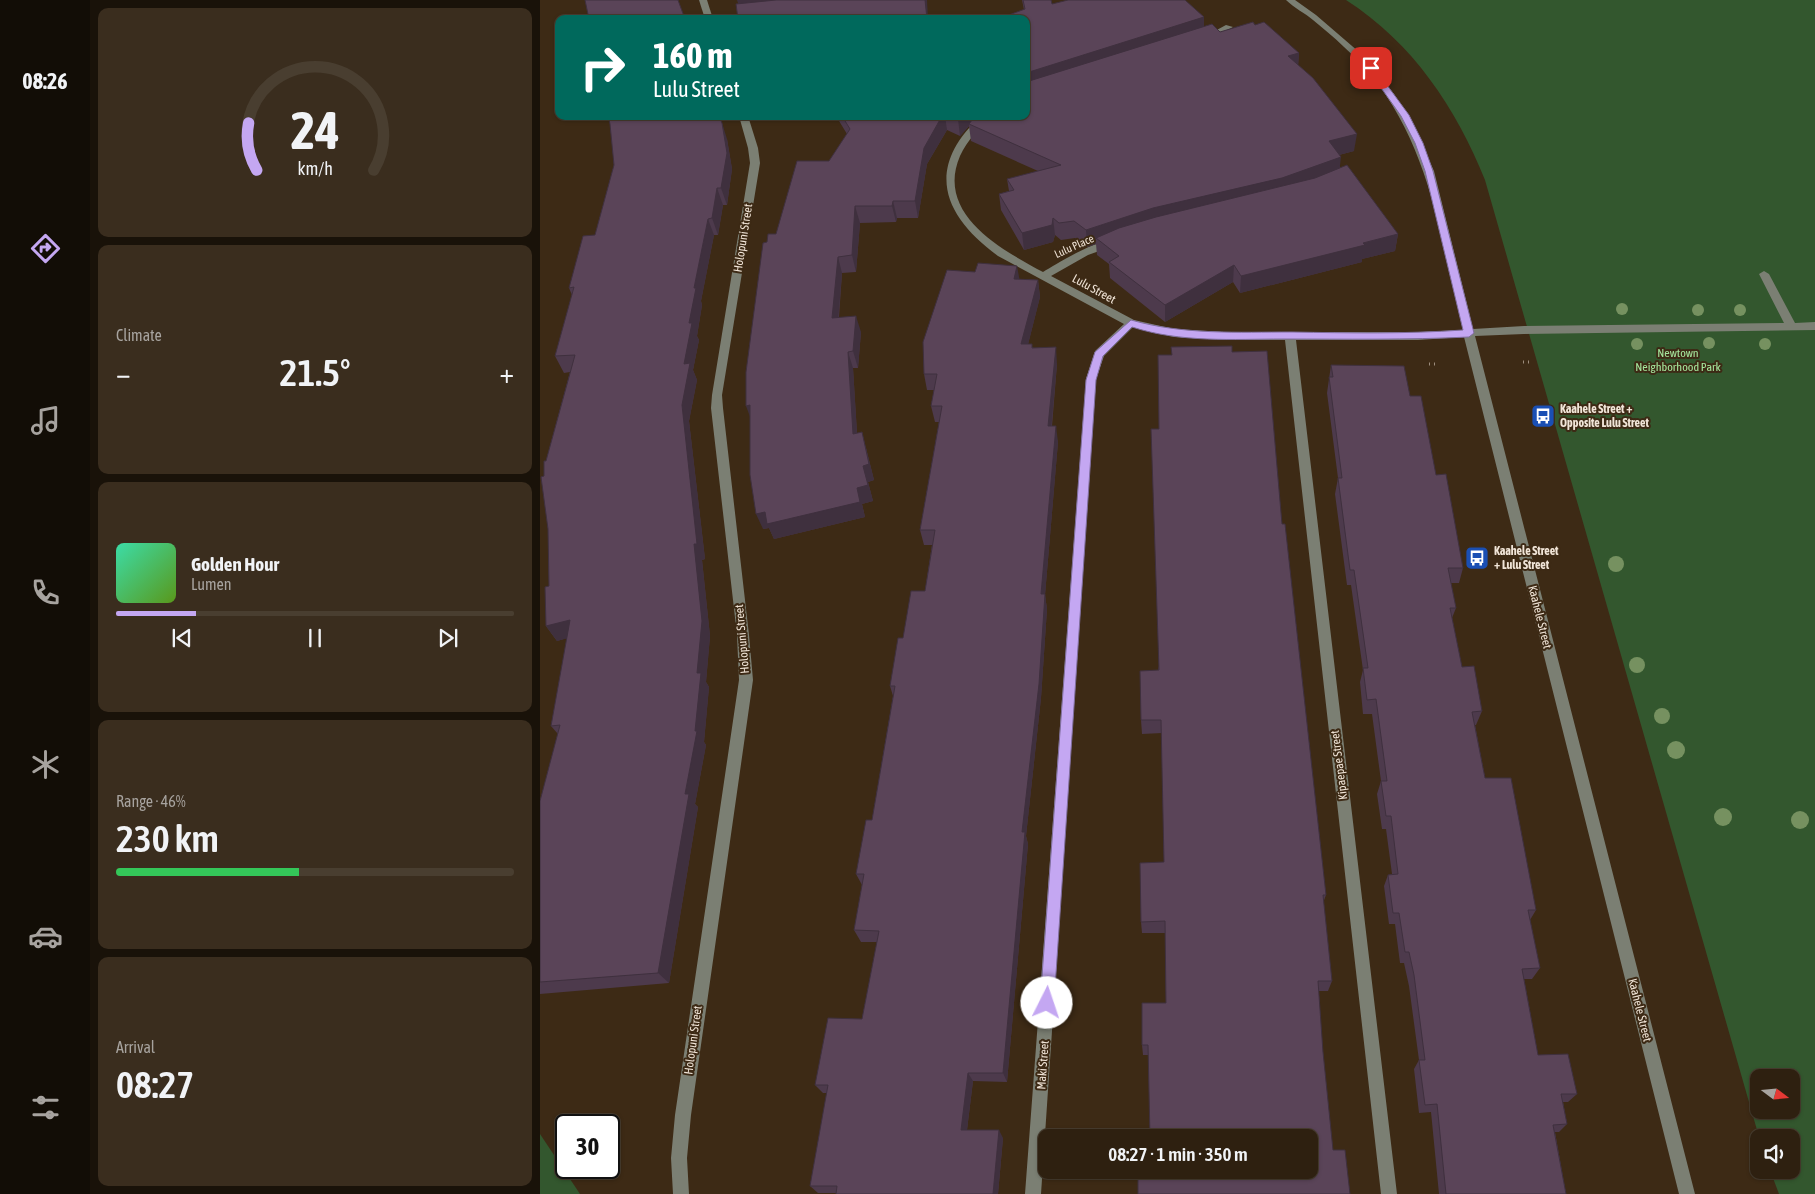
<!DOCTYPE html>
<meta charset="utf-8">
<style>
:root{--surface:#2e2010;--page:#3a2d1e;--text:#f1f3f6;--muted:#a7a39f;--line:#493e30;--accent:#c4a7f2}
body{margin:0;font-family:"Asap Condensed",sans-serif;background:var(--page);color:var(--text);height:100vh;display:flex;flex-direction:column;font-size:19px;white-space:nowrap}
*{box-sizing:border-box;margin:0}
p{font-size:16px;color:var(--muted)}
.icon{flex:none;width:28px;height:28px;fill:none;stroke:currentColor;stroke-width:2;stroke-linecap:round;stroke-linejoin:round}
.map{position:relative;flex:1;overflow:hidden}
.sheet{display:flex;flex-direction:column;gap:8px;padding:8px;background:#191209;width:450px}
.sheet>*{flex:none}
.top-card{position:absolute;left:15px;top:15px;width:475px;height:105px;border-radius:10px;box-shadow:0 1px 4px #0004,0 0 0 1px var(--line);background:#00695c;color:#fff;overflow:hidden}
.needle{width:32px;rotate:106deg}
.tools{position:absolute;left:1210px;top:1069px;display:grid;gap:10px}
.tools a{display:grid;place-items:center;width:50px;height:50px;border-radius:10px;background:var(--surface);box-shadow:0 1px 4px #0004,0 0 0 1px var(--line);font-size:25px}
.speed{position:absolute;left:15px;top:1114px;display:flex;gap:10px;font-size:25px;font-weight:700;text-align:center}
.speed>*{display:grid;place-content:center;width:65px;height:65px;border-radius:50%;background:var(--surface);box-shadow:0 1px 4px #0004,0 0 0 1px var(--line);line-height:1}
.speed .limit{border:2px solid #111;border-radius:8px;background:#fff;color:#111}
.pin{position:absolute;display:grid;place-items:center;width:42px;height:42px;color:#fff;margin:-21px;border-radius:10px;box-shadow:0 2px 8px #0006}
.me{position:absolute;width:55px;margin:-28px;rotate:4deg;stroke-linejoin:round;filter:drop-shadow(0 0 4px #0008)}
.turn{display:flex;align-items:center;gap:18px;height:105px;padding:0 15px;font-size:22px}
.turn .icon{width:65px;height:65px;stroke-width:2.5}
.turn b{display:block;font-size:35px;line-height:42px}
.big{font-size:38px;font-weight:600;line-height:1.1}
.sheet .tile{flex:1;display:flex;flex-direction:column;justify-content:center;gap:8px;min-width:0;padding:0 18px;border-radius:10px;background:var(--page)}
.sheet .dial{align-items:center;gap:0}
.dial svg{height:130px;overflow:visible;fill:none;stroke:var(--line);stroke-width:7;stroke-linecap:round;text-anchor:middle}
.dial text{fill:var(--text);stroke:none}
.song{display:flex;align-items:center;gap:15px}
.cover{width:60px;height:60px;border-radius:8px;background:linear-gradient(135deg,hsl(160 70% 55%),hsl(90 70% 35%))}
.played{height:5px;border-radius:2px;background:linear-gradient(90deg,var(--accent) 20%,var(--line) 20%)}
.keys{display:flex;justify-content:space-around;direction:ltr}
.heat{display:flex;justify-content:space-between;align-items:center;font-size:28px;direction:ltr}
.charge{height:8px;border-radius:4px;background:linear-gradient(90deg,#34c759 46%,var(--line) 0)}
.trip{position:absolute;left:498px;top:1129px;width:280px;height:50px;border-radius:10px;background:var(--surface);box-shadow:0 1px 4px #0004,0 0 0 1px var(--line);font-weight:600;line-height:50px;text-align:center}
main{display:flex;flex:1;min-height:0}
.menu{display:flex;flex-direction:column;width:90px;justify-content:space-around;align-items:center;background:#120d06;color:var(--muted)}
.menu .icon{width:35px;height:35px}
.menu .active{color:var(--accent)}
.menu b{font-size:22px;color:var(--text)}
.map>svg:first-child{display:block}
.green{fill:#33572e;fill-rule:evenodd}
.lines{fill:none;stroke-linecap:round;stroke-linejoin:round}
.path{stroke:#9c8c7c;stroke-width:3;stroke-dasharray:1 4;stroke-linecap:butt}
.minor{fill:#7b7f73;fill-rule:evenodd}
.tree{fill:#769160}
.wall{fill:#4d3a4c}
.shaded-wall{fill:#3f303e}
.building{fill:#5a4458;stroke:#3f303e}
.route{fill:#c4a7f2;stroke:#7f6d9d}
.labels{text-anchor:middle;stroke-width:4;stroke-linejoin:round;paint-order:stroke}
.far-street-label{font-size:11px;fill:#f1e5d8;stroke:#3d2a15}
.street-label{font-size:12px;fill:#f1e5d8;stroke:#3d2a15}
.park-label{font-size:12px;fill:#a5e69d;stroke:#3d2a15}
.poi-label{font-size:12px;font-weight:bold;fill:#f1e5d8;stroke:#3d2a15;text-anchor:start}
</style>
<main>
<nav class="menu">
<b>08:26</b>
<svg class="icon active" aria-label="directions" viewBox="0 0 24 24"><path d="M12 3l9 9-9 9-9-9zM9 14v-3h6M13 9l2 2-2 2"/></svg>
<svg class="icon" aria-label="music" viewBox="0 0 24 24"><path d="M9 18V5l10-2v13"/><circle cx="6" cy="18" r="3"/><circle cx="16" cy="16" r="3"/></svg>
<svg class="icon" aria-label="phone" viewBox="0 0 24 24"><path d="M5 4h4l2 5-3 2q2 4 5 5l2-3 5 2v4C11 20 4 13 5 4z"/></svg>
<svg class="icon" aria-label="climate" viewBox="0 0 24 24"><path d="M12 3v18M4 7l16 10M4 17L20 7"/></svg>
<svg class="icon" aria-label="car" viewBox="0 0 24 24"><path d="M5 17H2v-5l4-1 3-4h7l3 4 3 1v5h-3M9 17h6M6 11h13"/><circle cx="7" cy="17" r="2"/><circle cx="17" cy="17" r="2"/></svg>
<svg class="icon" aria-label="filters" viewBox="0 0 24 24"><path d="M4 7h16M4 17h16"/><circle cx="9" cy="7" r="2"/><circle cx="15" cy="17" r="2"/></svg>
</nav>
<section class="sheet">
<div class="tile dial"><svg viewBox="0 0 100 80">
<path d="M14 69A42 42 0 1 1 86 69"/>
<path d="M14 69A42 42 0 0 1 9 40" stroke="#c4a7f2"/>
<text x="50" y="56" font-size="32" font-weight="700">24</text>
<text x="50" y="72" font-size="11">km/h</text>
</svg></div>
<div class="tile"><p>Climate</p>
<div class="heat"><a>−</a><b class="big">21.5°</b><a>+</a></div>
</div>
<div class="tile">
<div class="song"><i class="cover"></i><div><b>Golden Hour</b><p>Lumen</p></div></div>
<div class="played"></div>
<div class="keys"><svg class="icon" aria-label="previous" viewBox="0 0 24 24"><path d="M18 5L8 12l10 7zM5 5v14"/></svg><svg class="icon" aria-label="pause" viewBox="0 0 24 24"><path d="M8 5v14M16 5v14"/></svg><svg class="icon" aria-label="next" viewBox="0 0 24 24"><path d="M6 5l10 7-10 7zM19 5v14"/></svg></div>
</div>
<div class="tile"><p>Range · 46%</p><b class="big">230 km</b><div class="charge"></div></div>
<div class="tile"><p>Arrival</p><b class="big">08:27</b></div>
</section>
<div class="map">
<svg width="1275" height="1194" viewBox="0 0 1275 1194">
<rect width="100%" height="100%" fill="#3d2a15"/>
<g class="green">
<path d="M806 0H1275V1194H1239L1230 1170H1251V1138L1219 1137 945 180C916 108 873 43 806 0ZM1219 1078H1251V1110H1219Z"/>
<path d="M0 1134 40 1194H0Z"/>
</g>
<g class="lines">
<g class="path">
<path d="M983 362H993"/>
<path d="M889 364H896"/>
</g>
<g class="minor">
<path d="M159 0H167L173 19H165Z"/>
<path d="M746 0H755L776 15 819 52 854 94 870 119 894 171 933 329 984 326 1244 323 1219 274 1224 271 1229 274 1255 323 1275 322V330L984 334 935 336 1155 1194H1139L924 337 878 340H756L857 1194H841L745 340H684L634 337 593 327 564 356 556 379 501 1194H485L546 379 555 351 584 324 458 256C403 216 384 168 441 116H451C440 128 427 140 420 156 395 214 462 250 503 272 518 263 560 237 576 241V245L548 255 511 276 594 320 634 329 684 332H878L923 330C902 242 890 147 831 75 814 55 794 37 773 20 765 13 754 8 746 0Z"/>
<path d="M213 11 217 13 216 15 194 19H174Z"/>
<path d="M686 25 693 27 667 41 660 39Z"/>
<path d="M199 116H208L218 148 220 163 182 395 183 408 209 635 213 680 151 1115 147 1158 149 1194H133L131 1158 135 1115 199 680 197 635 171 408 172 395 210 163 208 148Z"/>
</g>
</g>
<g class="tree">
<circle cx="1082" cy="309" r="6"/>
<circle cx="1158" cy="310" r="6"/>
<circle cx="1200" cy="310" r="6"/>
<circle cx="1169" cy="343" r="6"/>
<circle cx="1097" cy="344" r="6"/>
<circle cx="1225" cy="344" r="6"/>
<circle cx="1076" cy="564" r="8"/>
<circle cx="1097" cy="665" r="8"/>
<circle cx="1122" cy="716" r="8"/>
<circle cx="1136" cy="750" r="9"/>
<circle cx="1183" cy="817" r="9"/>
<circle cx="1260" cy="820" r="9"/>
</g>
<g class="wall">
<path d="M482 0H511L512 4 664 27 680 32 715 25 759 53 758 65 814 151 799 155 800 168 858 234 855 251 822 259V262L700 293 693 282 625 322 570 278 569 264 557 255 556 244 547 247 535 238 521 240 515 235 513 242 484 250 461 210 459 194 469 191 467 179 498 171 431 141 429 126 420 136 407 130 387 164 378 218H357L356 222 320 223 316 272 302 273 299 317 321 332 318 368H313L317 433 326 448 334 480 328 482 333 501 322 504 325 517 234 539 229 528 223 529 227 242 236 234 289 161 307 134 296 116H486L484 10Z"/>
<path d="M70 124 187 139 192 169 187 205H183L178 235H174L161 301 162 305 157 336 159 340 153 370 157 380 149 421 165 559 162 560 170 636 166 682 169 687 164 742 166 745 155 804 158 807 129 983 0 994V801L18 734 11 726 27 638 17 641 6 626 9 586 8 529 4 476 6 461 30 372 24 373 15 356 32 295 29 288 55 235 74 165Z"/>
<path d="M479 279 498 280 500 297 488 344 517 364 512 426 518 442 505 595 507 609 501 698 486 836 488 844 467 1082 433 1081 427 1130 463 1138 458 1194H296V1193H278L270 1186 287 1093H283L275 1085 322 1019 337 942H321L314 930 322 885 316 874 332 820 353 696 350 686 363 638 385 591 392 545H384L380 530 399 422H395L391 406 394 390H387L384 374Z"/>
<path d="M692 352 742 524 786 895 783 903 792 981 788 991H779L769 1170 608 1055H603L602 1045 626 1003 625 933H602L601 922 624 862 622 733 602 734 601 720 618 670Z"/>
<path d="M791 365 870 396 896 475 923 568 919 583H911L916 608 912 618 922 667 942 711 936 725H935L945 778 996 910 990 920 1000 968 992 979H984L998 1055 1037 1094 1028 1102H1023L1027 1124 1019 1132H1015L1026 1194H899L891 1112 879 1113 874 1069 879 1060 869 986 864 963H860L855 924H849L844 886 848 875 852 874 846 829H842L837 794 841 781 832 714H823L820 682 823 670 811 585H807L795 494 798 478 787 393Z"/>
</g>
<g class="shaded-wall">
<path d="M197 0H316L201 12Z"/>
<path d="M385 0H387L388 19H387Z"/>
<path d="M664 17V34L486 90V73Z"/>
<path d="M759 53 758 69 748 56Z"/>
<path d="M402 116H405L407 130 387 164 378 218 375 201 384 148Z"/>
<path d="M421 116H438L429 124V126L420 136 418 119Z"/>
<path d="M182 123 187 139 192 169 187 205 181 188Z"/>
<path d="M817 134 814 151 787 158 789 141Z"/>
<path d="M801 157 799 174 556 238V244L547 247 546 230 613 208Z"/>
<path d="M177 188 183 205 178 235 172 218Z"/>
<path d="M353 201 357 218 356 222 352 206Z"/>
<path d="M315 206 320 223 316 272 312 255Z"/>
<path d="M513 218 515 235 513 242 484 250 482 233Z"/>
<path d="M168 219 174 235 161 301 162 305 157 336 159 340 153 370 157 380 149 421 165 559 162 560 170 636 166 682 169 687 164 742 166 745 155 804 158 807 129 983 118 973 155 731 157 673 154 544 142 405 144 364 154 288Z"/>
<path d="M858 234 855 251 822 259V262L700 293 701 276Z"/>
<path d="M298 257 302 273 297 334 292 318Z"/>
<path d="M694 265 693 282 625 322V305Z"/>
<path d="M477 266 480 282 474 279Z"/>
<path d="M498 280 500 297 484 361 481 344Z"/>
<path d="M316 316 321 332 318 368 313 351Z"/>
<path d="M516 347 517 364 510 442 508 426Z"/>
<path d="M308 352 313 368 318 450 313 434Z"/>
<path d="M210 405 212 422 206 406Z"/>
<path d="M516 426 518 442 505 595 507 609 501 698 486 836 488 844 467 1082 463 1073 501 594Z"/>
<path d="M322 432 334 480 328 482 333 501 322 504 325 517 234 539 229 528 223 529 216 514 317 488 323 466Z"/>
<path d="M30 620 40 635 17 641 6 626Z"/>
<path d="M428 1073 433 1081 426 1138 421 1130Z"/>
<path d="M459 1130 463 1138 458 1194H453Z"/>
</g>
<g class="building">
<path d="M45 0H138L145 19H49Z"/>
<path d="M236 0H385L387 19H198L196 4Z"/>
<path d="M483 0H511L512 4 528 0H645L664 17 486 73V19H458L485 9Z"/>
<path d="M713 22 715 25 724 22 759 53 748 56 773 78 817 134 789 141 801 157 742 178 613 208 546 230 534 221 519 223 513 218 512 225 482 233 459 194 474 190 467 179 521 165 429 124 435 116H486V82L672 24 680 32Z"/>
<path d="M68 116H179L182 123 187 153 181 188H177L172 218 168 219 154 288H156L149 323H152L144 364 150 363 142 405 157 544H154L162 621 157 673H161L155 731H157L145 794H149L118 973 0 982V801L20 725 11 726 30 620 6 626 5 587 9 586 8 529 1 477 4 476V461H6L35 355 15 356 34 287 29 288 43 236 55 235 74 165 70 124Z"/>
<path d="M302 116H402L384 148 375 201H353L352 206H315L312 255 298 257 292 318 316 316 313 351 308 352 313 434 322 432 329 464 323 466 328 485 317 488 320 502 227 524 225 512 216 514 210 475V405L206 406V372L223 243 227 242 228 234H236L257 161H289L310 129Z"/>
<path d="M410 116H421L418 119Z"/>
<path d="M807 165 858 234 823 243 825 245 701 276 694 265 625 305 569 262 579 256 556 238 579 228 616 217 775 178Z"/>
<path d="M438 263 477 266 474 279 498 280 481 344H492V348L516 347 508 426H516L501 594H505L499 684 482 832H485L463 1073H428L421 1130H459L453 1194H296L297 1186H270L288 1085H275L288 1018 322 1019 339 931 314 930 324 874H316L326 820H332L355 686H350L358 638H363L371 591H385L395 530H380L402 406H391L397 374H384L383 342 407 270 435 272Z"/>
<path d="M692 346V352L727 351 742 524H745L786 895H783L792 981H778L783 1052 793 1150H805L810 1194H598V1170H769V1138H610L608 1045H602V1003H626L625 921 601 922 600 863 624 862 621 720H601L600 671 619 670 611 429H619L618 355H632L631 347Z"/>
<path d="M791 365 864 366 870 396H881L896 475 906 474 923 568H908L916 608H910L922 667 934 666 942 711 932 712 945 778H971L996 910H988L1000 968 982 969 998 1055 1028 1054 1037 1094H1021L1027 1124 1013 1125 1026 1194H906L897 1104 885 1105 879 1060H885L874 975 869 952H865L859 913H853L848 875 858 874 851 816H846L841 781H847L836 699 827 700 823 668H828L814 570H810L798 478H802L789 377H793Z"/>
</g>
<path class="route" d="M828 66H833L869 115 883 143 893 171 934 333 929 337C867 340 805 339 743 339 693 339 641 343 592 327L563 356 556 380 514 1003 512 1008 507 1010 502 1008 500 1003 546 380 555 352 591 320C644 335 698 332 752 332 809 333 866 334 923 330L885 171 875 143 861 116 827 68Z"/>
<defs>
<g id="bus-square" transform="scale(1.25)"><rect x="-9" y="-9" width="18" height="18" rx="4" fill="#1a4fb4" stroke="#3d2a15"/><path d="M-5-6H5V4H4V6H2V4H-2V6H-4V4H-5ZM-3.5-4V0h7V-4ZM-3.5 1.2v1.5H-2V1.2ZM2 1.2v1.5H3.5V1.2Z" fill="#fff"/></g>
</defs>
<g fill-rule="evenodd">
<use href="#bus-square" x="1003" y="416"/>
<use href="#bus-square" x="937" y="558"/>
</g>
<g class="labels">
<g class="far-street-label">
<text transform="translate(534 246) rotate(-24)" y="4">Lulu Place</text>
</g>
<g class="street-label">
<text transform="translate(203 238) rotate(-81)" y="4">Holopuni Street</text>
<text transform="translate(554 289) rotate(29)" y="4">Lulu Street</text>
<text transform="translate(1000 617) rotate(76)" y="4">Kaahele Street</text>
<text transform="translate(202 639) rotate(-95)" y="4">Holopuni Street</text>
<text transform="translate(799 765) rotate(-97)" y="4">Kipaepae Street</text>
<text transform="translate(1100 1010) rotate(76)" y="4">Kaahele Street</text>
<text transform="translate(153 1040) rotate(-82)" y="4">Holopuni Street</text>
<text transform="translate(503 1065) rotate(-86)" y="4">Maki Street</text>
</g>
<g class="park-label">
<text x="1138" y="357">Newtown<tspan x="1138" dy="14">Neighborhood Park</tspan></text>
</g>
<g class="poi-label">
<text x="1020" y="413">Kaahele Street +<tspan x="1020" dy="14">Opposite Lulu Street</tspan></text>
<text x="954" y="555">Kaahele Street<tspan x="954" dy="14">+ Lulu Street</tspan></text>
</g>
</g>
</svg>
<div class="tools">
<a><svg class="needle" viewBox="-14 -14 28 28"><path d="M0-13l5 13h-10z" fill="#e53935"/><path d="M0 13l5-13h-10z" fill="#a7a39f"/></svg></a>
<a><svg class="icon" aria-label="sound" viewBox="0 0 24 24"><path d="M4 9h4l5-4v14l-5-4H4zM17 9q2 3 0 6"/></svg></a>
</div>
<div class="speed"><div class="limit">30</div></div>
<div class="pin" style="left:831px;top:68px;background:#d93025"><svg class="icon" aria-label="arrive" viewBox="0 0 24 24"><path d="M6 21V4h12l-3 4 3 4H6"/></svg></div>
<svg class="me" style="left:507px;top:1003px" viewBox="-20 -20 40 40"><circle r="19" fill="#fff"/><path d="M0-13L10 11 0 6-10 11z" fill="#c4a7f2"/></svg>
<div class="trip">08:27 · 1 min · 350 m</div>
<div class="top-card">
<div class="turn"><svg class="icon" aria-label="right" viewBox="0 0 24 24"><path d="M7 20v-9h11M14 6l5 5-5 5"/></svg><div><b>160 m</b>Lulu Street</div></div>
</div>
</div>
</main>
